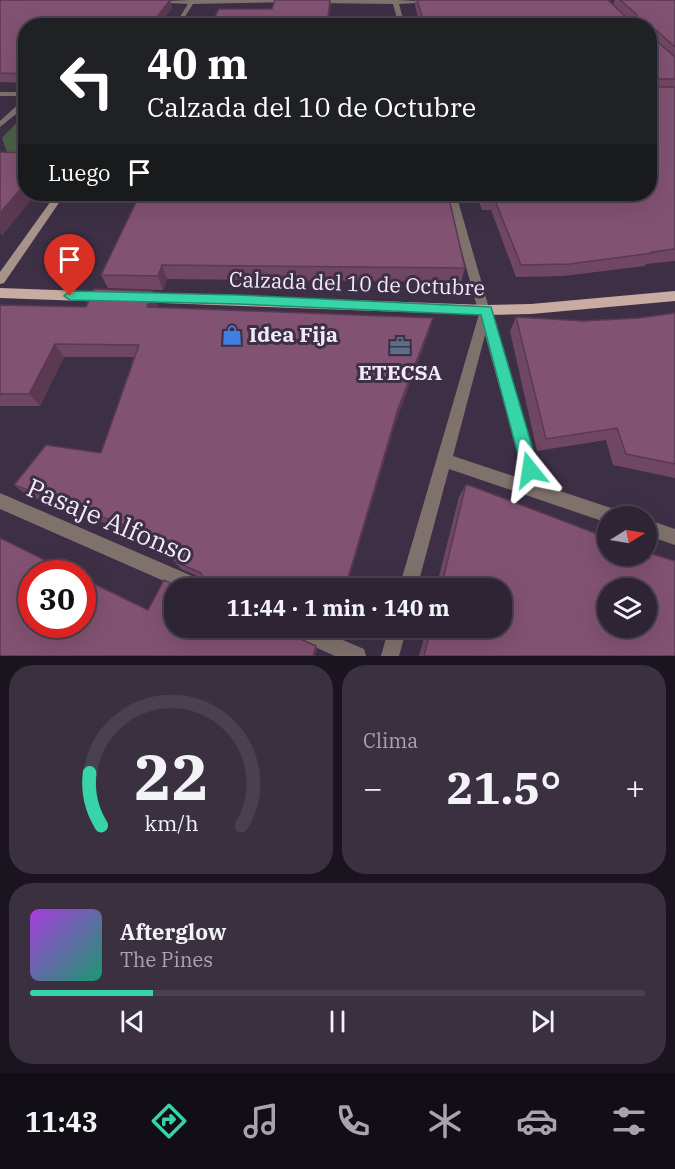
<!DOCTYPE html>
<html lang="es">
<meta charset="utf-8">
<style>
:root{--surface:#2e2434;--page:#3a3040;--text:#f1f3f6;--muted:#a7a4ac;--line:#49414f;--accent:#36d4a7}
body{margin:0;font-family:"IBM Plex Serif",serif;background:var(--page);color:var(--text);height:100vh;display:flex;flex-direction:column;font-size:22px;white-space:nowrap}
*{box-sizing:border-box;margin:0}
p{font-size:20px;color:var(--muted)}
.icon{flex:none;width:33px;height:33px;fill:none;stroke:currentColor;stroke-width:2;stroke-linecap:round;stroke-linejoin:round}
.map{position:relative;height:656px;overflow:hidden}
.panel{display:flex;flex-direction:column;gap:9px;padding:9px;background:#19141d;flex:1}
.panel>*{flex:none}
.top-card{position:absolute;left:18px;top:18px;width:639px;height:183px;border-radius:24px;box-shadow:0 6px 24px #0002,0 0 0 2px var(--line);background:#202124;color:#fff;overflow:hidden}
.needle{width:39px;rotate:79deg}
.tools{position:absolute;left:597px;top:506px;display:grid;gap:12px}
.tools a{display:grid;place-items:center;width:60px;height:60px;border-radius:50%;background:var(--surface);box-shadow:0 6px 24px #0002,0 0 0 2px var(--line);font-size:30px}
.speed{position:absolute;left:18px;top:560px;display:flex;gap:12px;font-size:30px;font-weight:700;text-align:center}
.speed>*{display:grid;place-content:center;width:78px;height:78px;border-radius:50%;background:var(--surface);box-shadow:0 6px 24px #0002,0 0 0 2px var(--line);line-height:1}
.speed .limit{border:9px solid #d22;background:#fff;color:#111}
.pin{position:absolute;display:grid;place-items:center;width:51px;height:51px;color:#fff;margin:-62px -26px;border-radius:50% 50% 50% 0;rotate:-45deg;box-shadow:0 0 6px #0007}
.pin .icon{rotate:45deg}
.me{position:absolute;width:66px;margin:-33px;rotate:345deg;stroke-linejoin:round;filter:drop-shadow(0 0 4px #0008)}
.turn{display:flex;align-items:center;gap:21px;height:126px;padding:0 30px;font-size:27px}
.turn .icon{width:78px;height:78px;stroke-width:2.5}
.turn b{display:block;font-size:42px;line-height:51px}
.then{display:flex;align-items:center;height:57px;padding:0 30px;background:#0003;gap:12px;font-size:22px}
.big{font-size:45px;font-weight:700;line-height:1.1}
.panel .tile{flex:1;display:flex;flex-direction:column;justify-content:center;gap:9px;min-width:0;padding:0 21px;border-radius:24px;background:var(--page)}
.panel .dial{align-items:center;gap:0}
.dial svg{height:156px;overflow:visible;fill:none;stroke:var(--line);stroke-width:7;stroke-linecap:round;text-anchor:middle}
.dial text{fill:var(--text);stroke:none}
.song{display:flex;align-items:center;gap:18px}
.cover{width:72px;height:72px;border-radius:9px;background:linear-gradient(135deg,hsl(280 70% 55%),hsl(160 70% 35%))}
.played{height:6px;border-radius:3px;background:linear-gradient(90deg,var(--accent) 20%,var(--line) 20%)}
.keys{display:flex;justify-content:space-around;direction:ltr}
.heat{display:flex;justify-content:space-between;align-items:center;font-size:33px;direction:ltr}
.panel .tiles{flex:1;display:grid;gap:9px;grid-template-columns:1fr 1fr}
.tile:last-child{grid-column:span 2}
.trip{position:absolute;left:164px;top:578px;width:348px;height:60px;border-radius:24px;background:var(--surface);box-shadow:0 6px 24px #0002,0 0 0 2px var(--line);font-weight:700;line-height:60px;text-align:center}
.tab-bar{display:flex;height:96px;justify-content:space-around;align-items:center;background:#120e15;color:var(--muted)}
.tab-bar .icon{width:42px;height:42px}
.tab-bar .on{color:var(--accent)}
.tab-bar b{font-size:27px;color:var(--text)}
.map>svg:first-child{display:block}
.green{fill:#496147}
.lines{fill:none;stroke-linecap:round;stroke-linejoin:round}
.lane{fill:#7f726d;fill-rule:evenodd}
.street{fill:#7f726d;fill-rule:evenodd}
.secondary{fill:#a8938b;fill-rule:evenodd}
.primary{fill:#c8aca2;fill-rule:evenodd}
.wall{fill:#704762}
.shaded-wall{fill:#5b3950}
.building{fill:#825272;stroke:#5b3950;stroke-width:1.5;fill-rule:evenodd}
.route{fill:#36d4a7;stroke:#238a6d;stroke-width:1.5}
.labels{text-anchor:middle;stroke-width:6;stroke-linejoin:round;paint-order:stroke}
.street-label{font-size:21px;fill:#f2eaf9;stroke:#3d3046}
.poi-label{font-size:21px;font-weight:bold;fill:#f2eaf9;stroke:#3d3046;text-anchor:start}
.near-street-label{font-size:26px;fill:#f2eaf9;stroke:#3d3046}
</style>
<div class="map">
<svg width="675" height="656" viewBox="0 0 675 656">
<rect width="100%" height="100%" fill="#3d3046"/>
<path class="green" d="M25 114V153L7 152 2 138Z"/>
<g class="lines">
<path class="lane" d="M23 100H26V106L0 127V121Z"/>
<g class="street">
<path d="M190 0H290L293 2 193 4 179 26H174L188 4 151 2Z"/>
<path d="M316 0H398L434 2 399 4 405 26H399L393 4 314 3Z"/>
<rect x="0" y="92" width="26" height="4"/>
<path d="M446 194H456L489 308 492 311 491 314 542 485 617 510 619 516H608V523L449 469 417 588H399L479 314ZM485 335 525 480 453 456Z"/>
<path d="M0 493 206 582 209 588H180L0 509Z"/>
<path d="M646 519 675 529V545L646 535Z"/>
<path d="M281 627H312L364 649 366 656H335L284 633Z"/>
<path d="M389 627H407L399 656H381Z"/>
</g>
<path class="secondary" d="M56 194H65L4 283 0 284V272Z"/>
<g class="primary">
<path d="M0 288 111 292 118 297 111 302 0 298Z"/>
<path d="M675 291V301L531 314 486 315 135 302 128 297 135 292 486 305 531 304Z"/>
</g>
</g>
<g class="wall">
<path d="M0 0H170L172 8 158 26H26V83L0 82Z"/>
<path d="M415 0H608L613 5 615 0H675V261L646 264 645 266 563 276 516 277 491 210H482L476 194H650V26H420L415 5Z"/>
<path d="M364 194H448L465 268 461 282 167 279 163 290 108 288 101 275 294 198 364 199Z"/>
<path d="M158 304 157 307 433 318 429 332 396 421 346 588H174L281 631 317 650 148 610 172 584H203L205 580 204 579 181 569 174 561 180 550 27 495 14 485 101 453 134 357H64L40 406H0V305L86 307Z"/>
<path d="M675 313V478L613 465 606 440 537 451 510 331 516 317 583 321 639 318Z"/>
<path d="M466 484 594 533 675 656H419L427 627H501V588H436L459 497Z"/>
<path d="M317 627H335L333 633Z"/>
</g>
<g class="shaded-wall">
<path d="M170 0 172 8 158 26H150Z"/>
<path d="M330 0 331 5 329 26H327Z"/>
<path d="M26 183V194H36L2 236 0 232V213Z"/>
<path d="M162 265 167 279 163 290 158 276Z"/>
<path d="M153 291 158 304 153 320 147 307Z"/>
<path d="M433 318 429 332 396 421 346 588H345L398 409Z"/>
<path d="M55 344 64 357 40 406 29 394Z"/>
<path d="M316 646 317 650 315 656H313Z"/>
</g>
<g class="building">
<path d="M0 0H170L150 26H26V74L0 73Z"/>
<path d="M275 0H330L327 26H210L219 9H272Z"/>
<path d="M417 0H608L627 18H635L637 15 620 0H675V47L656 30H653V38L675 57V79H655L653 85 656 87H675V249L652 252 653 253 569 264 521 265 494 198H485L484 194H650V26H425Z"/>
<path d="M0 152 26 153V183L0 213Z"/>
<path d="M140 194H291V198L365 199V194H448L465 268 162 265 158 276 101 275Z"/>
<path d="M94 289 153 291 147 307 433 318 398 409 345 588H174V627H279L280 630 316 646 313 656H0V538L71 573H32V624H82V578L148 610 164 580 172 584H203L205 580 201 573 174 561 182 546 14 485 46 445 101 453 139 345 55 344 29 394H0V305L86 307Z"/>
<path d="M675 313V464L626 454 617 428 546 439 516 317 583 321 639 318Z"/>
<path d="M466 484 608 538V555H646V552L675 561V656H424L431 627H501V588H441ZM608 588H646V627H608Z"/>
</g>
<path class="route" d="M70 291 238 295 491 307 539 470 536 475 530 478 524 475 522 470 481 315 238 304 70 300 64 296Z"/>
<defs>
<g id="shop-bare" transform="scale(1.62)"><path d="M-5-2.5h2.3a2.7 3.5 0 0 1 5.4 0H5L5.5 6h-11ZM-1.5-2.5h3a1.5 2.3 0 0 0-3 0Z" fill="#3f7fe0" stroke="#3d3046" stroke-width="2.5" paint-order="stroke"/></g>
<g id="office-bare" transform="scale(1.62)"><path d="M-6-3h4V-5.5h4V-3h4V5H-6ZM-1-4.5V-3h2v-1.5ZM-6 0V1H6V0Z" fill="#5c6f8a" stroke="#3d3046" stroke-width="2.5" paint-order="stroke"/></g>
</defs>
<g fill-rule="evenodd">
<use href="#shop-bare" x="232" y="335"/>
<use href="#office-bare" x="400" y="346"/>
</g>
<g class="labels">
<g class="street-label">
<text transform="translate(357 284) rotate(2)" y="7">Calzada del 10 de Octubre</text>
</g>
<g class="poi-label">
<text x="249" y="342">Idea Fija</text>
<text x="400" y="380" text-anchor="middle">ETECSA</text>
</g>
<g class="near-street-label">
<text transform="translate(110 521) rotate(23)" y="9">Pasaje Alfonso</text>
</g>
</g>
</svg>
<div class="tools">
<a><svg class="needle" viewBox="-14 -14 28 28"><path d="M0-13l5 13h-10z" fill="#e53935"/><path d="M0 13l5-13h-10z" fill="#a7a4ac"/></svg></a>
<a><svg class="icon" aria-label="layers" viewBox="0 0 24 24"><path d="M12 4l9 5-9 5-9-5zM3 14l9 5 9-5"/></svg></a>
</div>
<div class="speed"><div class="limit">30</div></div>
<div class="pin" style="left:70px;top:296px;background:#d93025"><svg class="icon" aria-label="arrive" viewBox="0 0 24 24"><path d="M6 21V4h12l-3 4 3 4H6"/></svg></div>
<svg class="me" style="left:530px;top:470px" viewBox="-20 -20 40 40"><path d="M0-17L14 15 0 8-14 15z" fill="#36d4a7" stroke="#fff" stroke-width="4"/></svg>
<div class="trip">11:44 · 1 min · 140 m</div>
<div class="top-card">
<div class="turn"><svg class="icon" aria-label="left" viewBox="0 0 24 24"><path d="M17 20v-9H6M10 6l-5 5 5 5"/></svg><div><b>40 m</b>Calzada del 10 de Octubre</div></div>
<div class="then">Luego<svg class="icon" aria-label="arrive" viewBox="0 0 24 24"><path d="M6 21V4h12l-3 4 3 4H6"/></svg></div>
</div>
</div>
<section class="panel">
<div class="tiles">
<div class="tile dial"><svg viewBox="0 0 100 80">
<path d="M14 69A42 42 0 1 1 86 69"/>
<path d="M14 69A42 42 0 0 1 8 42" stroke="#36d4a7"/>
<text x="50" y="56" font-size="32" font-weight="700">22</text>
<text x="50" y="72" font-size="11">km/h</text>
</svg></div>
<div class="tile"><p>Clima</p>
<div class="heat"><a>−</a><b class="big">21.5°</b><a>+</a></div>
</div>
<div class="tile">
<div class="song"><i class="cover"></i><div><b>Afterglow</b><p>The Pines</p></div></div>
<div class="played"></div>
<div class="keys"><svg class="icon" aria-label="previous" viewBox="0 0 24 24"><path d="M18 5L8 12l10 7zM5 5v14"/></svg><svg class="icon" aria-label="pause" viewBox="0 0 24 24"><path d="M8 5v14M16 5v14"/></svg><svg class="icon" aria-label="next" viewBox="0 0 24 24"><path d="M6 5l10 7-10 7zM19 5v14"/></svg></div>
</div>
</div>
</section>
<nav class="tab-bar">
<b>11:43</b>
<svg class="icon on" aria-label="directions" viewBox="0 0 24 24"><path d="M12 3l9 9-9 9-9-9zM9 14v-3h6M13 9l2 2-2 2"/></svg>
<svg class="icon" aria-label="music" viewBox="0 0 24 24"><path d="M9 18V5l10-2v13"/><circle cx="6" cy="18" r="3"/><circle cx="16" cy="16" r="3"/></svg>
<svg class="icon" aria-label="phone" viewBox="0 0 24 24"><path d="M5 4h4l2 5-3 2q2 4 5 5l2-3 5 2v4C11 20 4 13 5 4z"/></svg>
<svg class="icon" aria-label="climate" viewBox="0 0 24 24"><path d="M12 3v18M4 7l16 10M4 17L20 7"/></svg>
<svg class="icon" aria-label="car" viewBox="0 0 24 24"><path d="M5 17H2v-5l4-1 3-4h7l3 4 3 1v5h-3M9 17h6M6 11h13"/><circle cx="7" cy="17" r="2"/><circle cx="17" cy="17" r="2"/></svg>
<svg class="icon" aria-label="filters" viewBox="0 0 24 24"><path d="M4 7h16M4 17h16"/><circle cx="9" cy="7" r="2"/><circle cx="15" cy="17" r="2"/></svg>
</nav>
